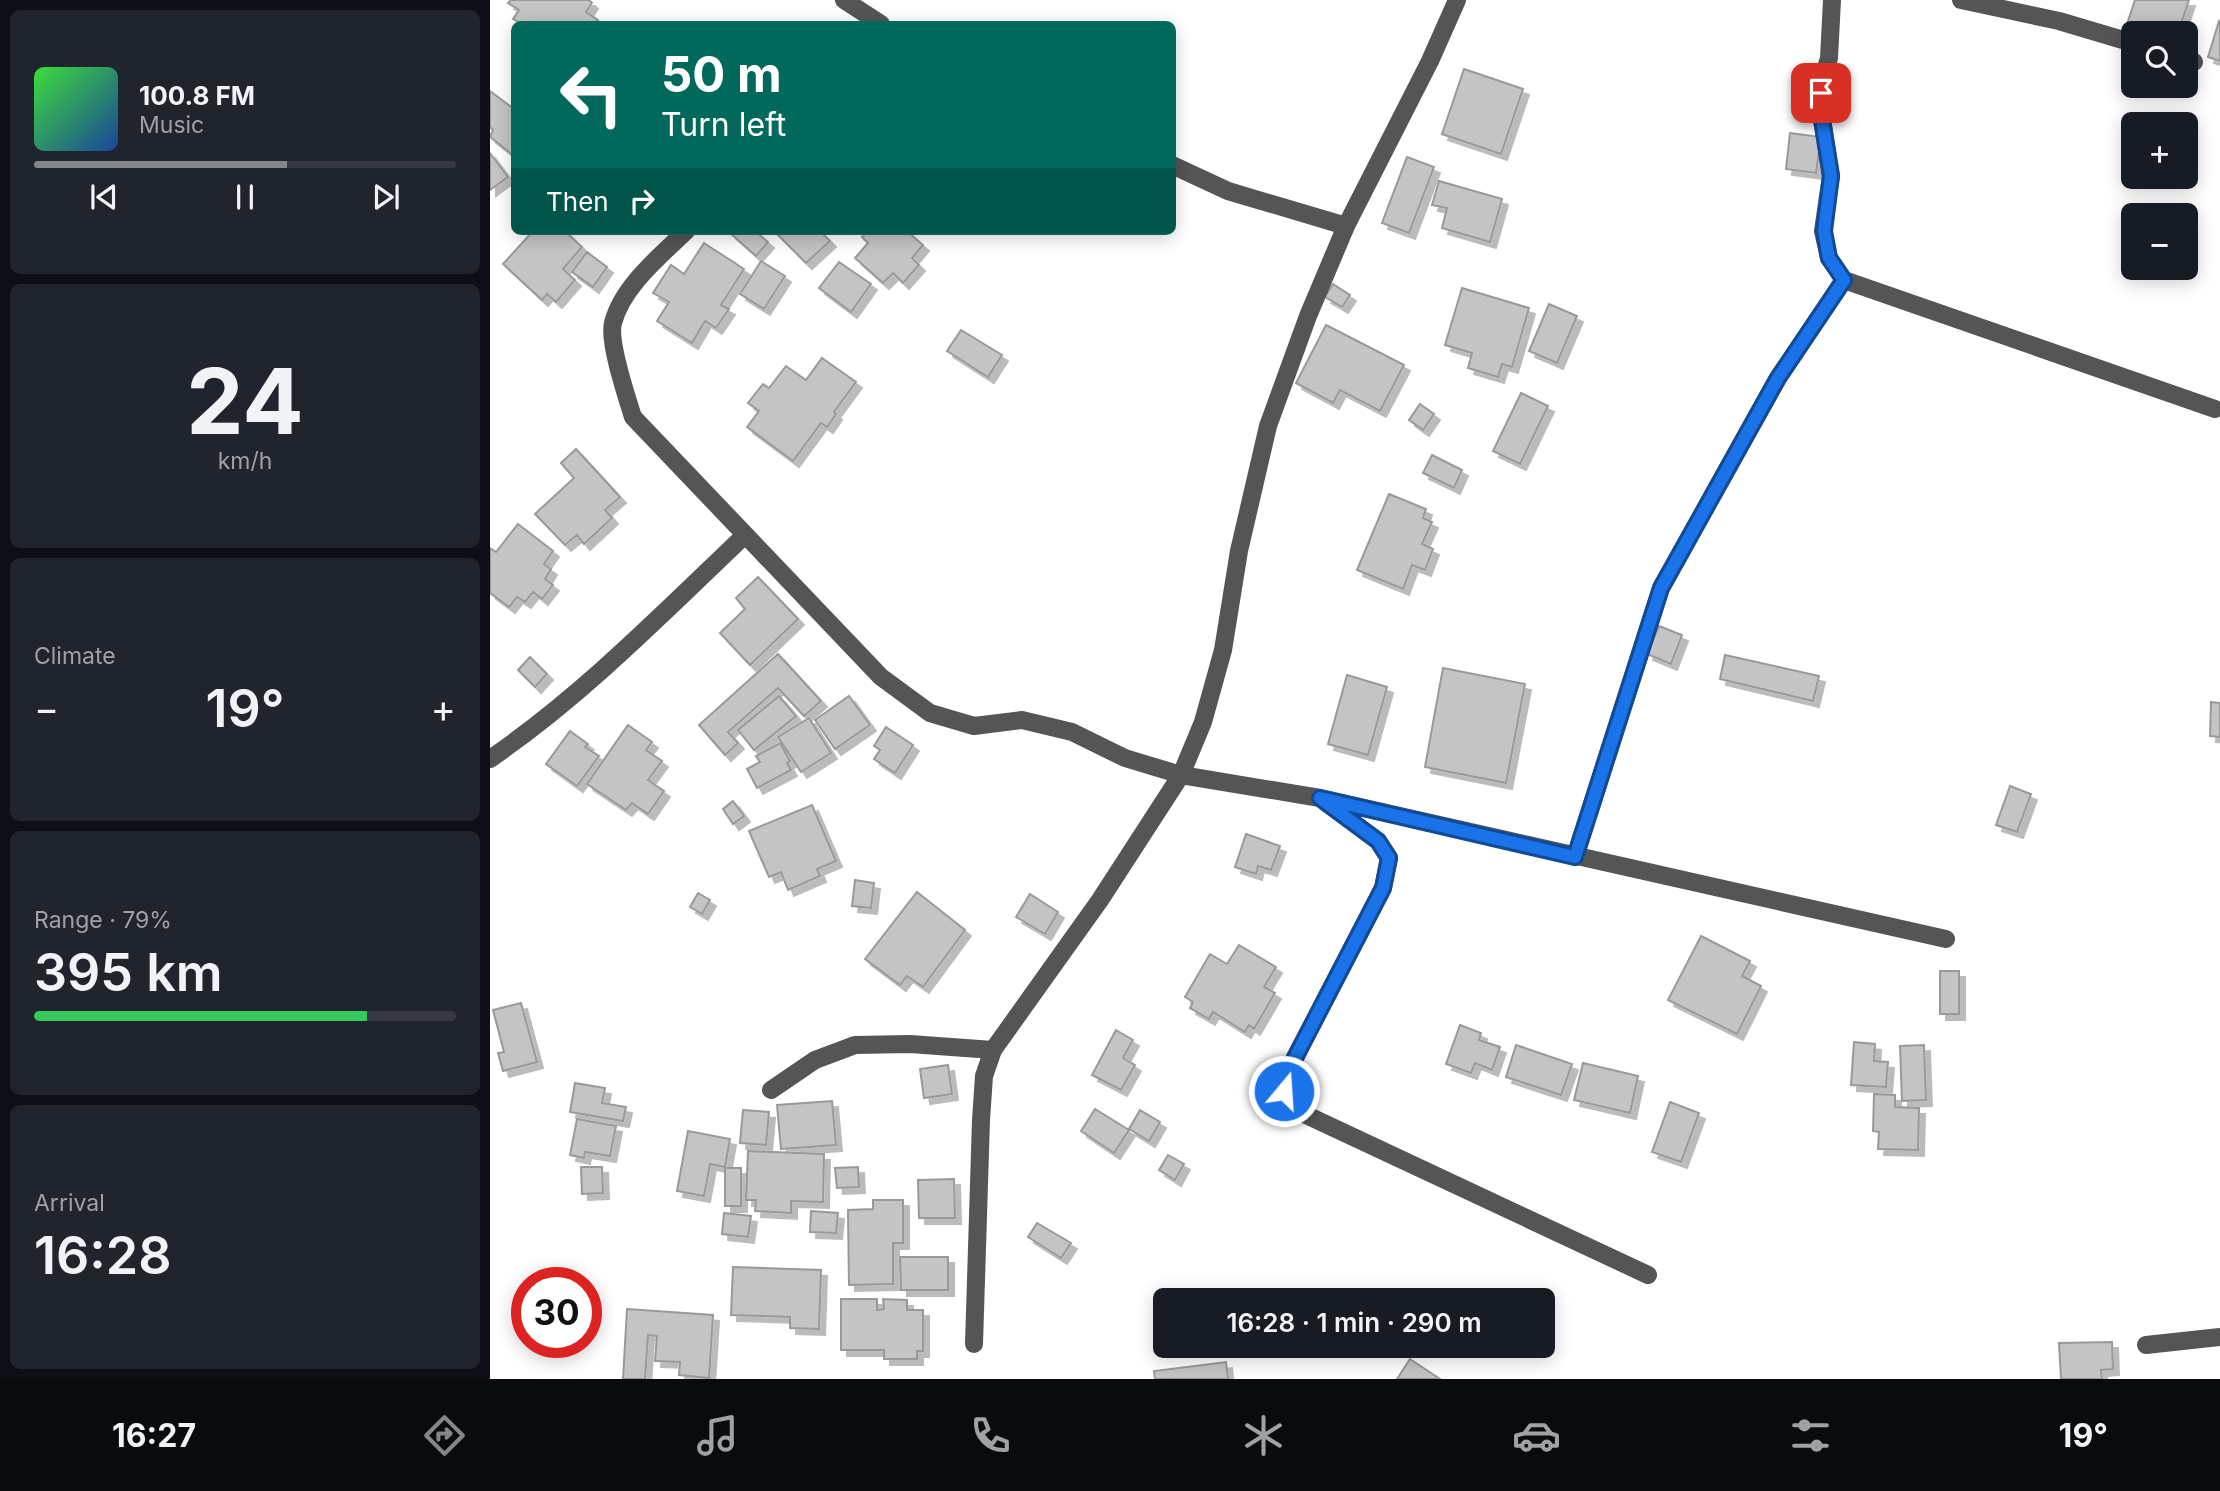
<!DOCTYPE html>
<meta charset="utf-8">
<style>
:root{--surface:#171b24;--page:#20242c;--text:#f1f3f6;--muted:#9ea1a6;--line:#363941;--accent:#858687}
body{margin:0;font-family:Inter,sans-serif;background:var(--page);color:var(--text);height:100vh;display:flex;flex-direction:column;font-size:26px;white-space:nowrap}
*{box-sizing:border-box;margin:0}
p{font-size:23px;color:var(--muted)}
.icon{flex:none;width:38px;height:38px;fill:none;stroke:currentColor;stroke-width:2;stroke-linecap:round;stroke-linejoin:round}
.map{position:relative;flex:1;overflow:hidden}
.panel{display:flex;flex-direction:column;gap:10px;padding:10px;background:#0d0f14;width:490px}
.panel>*{flex:none}
.guide{position:absolute;left:21px;top:21px;width:665px;height:214px;border-radius:10px;box-shadow:0 4px 18px #0003;background:#00695c;color:#fff;overflow:hidden}
.tools{position:absolute;left:1631px;top:21px;display:grid;gap:14px}
.tools a{display:grid;place-items:center;width:77px;height:77px;border-radius:10px;background:var(--surface);box-shadow:0 4px 18px #0003;font-size:35px}
.speed{position:absolute;left:21px;top:1267px;display:flex;gap:14px;font-size:35px;font-weight:700;text-align:center}
.speed>*{display:grid;place-content:center;width:91px;height:91px;border-radius:50%;background:var(--surface);box-shadow:0 4px 18px #0003;line-height:1}
.speed .limit{border:10px solid #d22;background:#fff;color:#111}
.pin{position:absolute;display:grid;place-items:center;width:60px;height:60px;color:#fff;margin:-30px;border-radius:14px;box-shadow:0 4px 10px #0006}
.me{position:absolute;width:77px;margin:-38px;rotate:18deg;stroke-linejoin:round;filter:drop-shadow(0 0 5px #0008)}
.turn{display:flex;align-items:center;gap:24px;height:147px;padding:0 35px;font-size:32px}
.turn .icon{width:91px;height:91px;stroke-width:2.5}
.turn b{display:block;font-size:49px;line-height:60px}
.then{display:flex;align-items:center;height:66px;padding:0 35px;background:#0003;gap:14px;font-size:26px}
.big{font-size:52px;font-weight:600;line-height:1.1}
.panel .tile{flex:1;display:flex;flex-direction:column;justify-content:center;gap:10px;min-width:0;padding:0 24px;border-radius:10px;background:var(--page)}
.panel .dial{align-items:center;gap:0}
.dial b{font-size:91px;line-height:1}
.song{display:flex;align-items:center;gap:21px}
.cover{width:84px;height:84px;border-radius:10px;background:linear-gradient(135deg,hsl(120 70% 55%),hsl(220 70% 35%))}
.played{height:7px;border-radius:4px;background:linear-gradient(90deg,var(--accent) 60%,var(--line) 60%)}
.keys{display:flex;justify-content:space-around;direction:ltr}
.heat{display:flex;justify-content:space-between;align-items:center;font-size:38px;direction:ltr}
.charge{height:10px;border-radius:5px;background:linear-gradient(90deg,#34c759 79%,var(--line) 0)}
.trip{position:absolute;left:663px;top:1288px;width:402px;height:70px;border-radius:10px;background:var(--surface);box-shadow:0 4px 18px #0003;font-weight:600;line-height:70px;text-align:center}
.menu{display:flex;height:112px;justify-content:space-around;align-items:center;background:#090b0e;color:var(--muted)}
.menu .icon{width:49px;height:49px}
.menu .active{color:var(--accent)}
.menu b{font-size:32px;color:var(--text)}
main{display:flex;flex:1;min-height:0}
.map>svg:first-child{display:block}
.building{fill:#c4c4c4;stroke:#999;stroke-width:2;filter:url(#shadow)}
.lines{fill:none;stroke-linecap:round;stroke-linejoin:round}
.minor{stroke:#555;stroke-width:18}
.route-casing{stroke:#114b97;stroke-width:18}
.route{stroke:#1a73e8;stroke-width:12}
</style>
<main>
<section class="panel">
<div class="tile">
<div class="song"><i class="cover"></i><div><b>100.8 FM</b><p>Music</p></div></div>
<div class="played"></div>
<div class="keys"><svg class="icon" aria-label="previous" viewBox="0 0 24 24"><path d="M18 5L8 12l10 7zM5 5v14"/></svg><svg class="icon" aria-label="pause" viewBox="0 0 24 24"><path d="M8 5v14M16 5v14"/></svg><svg class="icon" aria-label="next" viewBox="0 0 24 24"><path d="M6 5l10 7-10 7zM19 5v14"/></svg></div>
</div>
<div class="tile dial"><b>24</b><p>km/h</p></div>
<div class="tile"><p>Climate</p>
<div class="heat"><a>−</a><b class="big">19°</b><a>+</a></div>
</div>
<div class="tile"><p>Range · 79%</p><b class="big">395 km</b><div class="charge"></div></div>
<div class="tile"><p>Arrival</p><b class="big">16:28</b></div>
</section>
<div class="map">
<svg width="1730" height="1379" viewBox="0 0 1730 1379">
<defs>
<filter id="shadow"><feDropShadow dx="6" dy="6" stdDeviation="0" flood-color="#0004"/></filter>
</defs>
<rect width="100%" height="100%" fill="#fff"/>
<g class="building">
<path d="M21 0H99L102 3 96 12 108 20 104 24H32L23 19 29 10 18 3Z"/>
<path d="M1645 0H1699L1688 33H1654L1636 27Z"/>
<path d="M1729 21 1730 22V61L1718 57Z"/>
<path d="M974 69 1033 89 1011 154 952 134Z"/>
<path d="M0 91 24 109V156L0 137 3 130 0 127Z"/>
<path d="M1300 133 1331 137 1326 173 1296 169Z"/>
<path d="M0 153 18 177 0 190Z"/>
<path d="M917 157 944 167 919 233 892 223Z"/>
<path d="M949 181 1012 199 1000 242 952 228 957 208 942 205Z"/>
<path d="M43 231H75L92 247 73 269 85 280 66 302 57 294 52 300 13 264Z"/>
<path d="M242 231H265L278 242 266 256 240 233Z"/>
<path d="M291 231H330L340 241 316 263 287 234Z"/>
<path d="M378 231H417L433 245 422 258 429 265 413 283 403 273 393 283 365 258 378 243 372 237Z"/>
<path d="M214 243 254 269 231 305 239 309 226 328 215 321 202 343 167 321 179 302 163 293 181 265 194 274Z"/>
<path d="M97 252 117 267 103 287 82 272Z"/>
<path d="M271 261 295 276 274 309 250 294Z"/>
<path d="M349 262 381 284 361 312 329 288Z"/>
<path d="M843 284 860 295 852 307 835 297Z"/>
<path d="M972 288 1039 308 1022 367 1012 364 1008 377 978 368 982 353 955 345Z"/>
<path d="M1059 304 1087 316 1067 363 1039 351Z"/>
<path d="M836 325 914 365 890 411 850 390 843 403 806 383Z"/>
<path d="M471 330 512 355 498 377 457 351Z"/>
<path d="M332 358 366 382 344 412 346 414 337 427 331 423 303 461 257 427 269 411 258 403 273 384 279 388 296 366 316 380Z"/>
<path d="M1031 393 1058 406 1030 464 1003 451Z"/>
<path d="M930 404 944 414 933 430 919 420Z"/>
<path d="M86 449 130 497 115 510 122 518 94 544 87 535 75 545 45 514 84 478 71 463Z"/>
<path d="M942 455 972 470 964 488 933 473Z"/>
<path d="M899 494 936 509 933 518 942 522 932 544 943 549 935 570 922 565 913 589 867 570Z"/>
<path d="M28 524 63 551 54 564 61 569 55 579 63 585 52 599 43 592 35 602 27 597 19 607 0 593V548L6 552Z"/>
<path d="M268 577 308 619 260 665 230 633 255 609 246 598Z"/>
<path d="M1169 626 1192 635 1181 664 1157 654Z"/>
<path d="M288 654 331 701 314 716 288 688 238 732 248 743 235 755 209 725Z"/>
<path d="M1235 655 1329 676 1323 701 1230 679Z"/>
<path d="M40 657 57 674 45 687 28 670Z"/>
<path d="M953 668 1035 684 1016 783 935 767Z"/>
<path d="M857 675 897 687 878 755 838 744Z"/>
<path d="M289 696 306 716 264 750 248 730Z"/>
<path d="M359 696 380 725 345 749 325 720Z"/>
<path d="M1721 702 1730 703V737L1720 736Z"/>
<path d="M319 718 341 753 311 772 288 737Z"/>
<path d="M138 725 162 742 156 750 172 761 158 780 174 791 158 814 142 803 136 810 97 784Z"/>
<path d="M396 727 423 745 405 773 384 759 390 750 384 746Z"/>
<path d="M80 731 98 744 95 747 109 756 87 786 56 764Z"/>
<path d="M290 743 300 761 297 763 301 770 267 788 257 769 270 762 266 756Z"/>
<path d="M1520 786 1541 794 1527 832 1506 825Z"/>
<path d="M243 801 254 816 243 824 233 809Z"/>
<path d="M322 805 346 861 327 869 330 876 298 890 291 872 279 877 259 831Z"/>
<path d="M756 834 790 846 781 870 768 866 766 874 745 867Z"/>
<path d="M365 880 384 883 381 908 362 906Z"/>
<path d="M427 892 475 930 433 987 417 976 410 985 375 959Z"/>
<path d="M208 893 220 900 212 914 200 907Z"/>
<path d="M540 894 568 912 555 934 526 917Z"/>
<path d="M1211 936 1260 961 1252 976 1271 986 1247 1034 1178 1000Z"/>
<path d="M749 945 786 967 774 987 785 993 764 1029 759 1025 755 1032 723 1012 719 1019 700 1008 703 1002 695 997 720 954 737 964Z"/>
<rect x="1450" y="971" width="19" height="43"/>
<path d="M31 1003 47 1062 13 1071 8 1053 14 1052 3 1010Z"/>
<path d="M970 1025 991 1033 989 1040 1010 1047 1002 1070 985 1063 981 1073 956 1064Z"/>
<path d="M626 1030 643 1040 633 1058 645 1065 631 1090 602 1075Z"/>
<path d="M1364 1042 1385 1044 1384 1061 1398 1062 1396 1087 1361 1085Z"/>
<path d="M1026 1045 1082 1064 1071 1095 1016 1077Z"/>
<path d="M1434 1045 1436 1100 1412 1101 1410 1046Z"/>
<path d="M1093 1063 1148 1076 1140 1113 1084 1100Z"/>
<path d="M458 1065 462 1094 434 1098 430 1069Z"/>
<path d="M85 1083 115 1088 112 1103 136 1107 133 1121 80 1112Z"/>
<path d="M1384 1094 1405 1095V1107L1429 1108 1428 1150 1388 1149 1389 1132 1383 1131Z"/>
<path d="M342 1101 346 1145 291 1149 287 1105Z"/>
<path d="M1180 1102 1209 1113 1191 1162 1162 1152Z"/>
<path d="M605 1109 639 1130 624 1153 591 1131Z"/>
<path d="M253 1110 279 1112 276 1145 250 1143Z"/>
<path d="M650 1110 670 1122 659 1141 639 1129Z"/>
<path d="M87 1119 126 1126 120 1156 95 1152 94 1158 80 1155Z"/>
<path d="M198 1131 240 1139 235 1167 220 1164 214 1196 187 1191Z"/>
<path d="M258 1151 334 1154 333 1202 301 1201V1213L265 1211 266 1200H256Z"/>
<path d="M678 1155 694 1164 685 1180 669 1170Z"/>
<path d="M91 1167H112L113 1193 92 1194Z"/>
<path d="M368 1167 369 1187 347 1188 345 1168Z"/>
<rect x="235" y="1168" width="16" height="38"/>
<path d="M464 1179 465 1218H429L428 1180Z"/>
<path d="M383 1200H413V1243H403V1284L359 1285 358 1210 383 1209Z"/>
<path d="M321 1211 348 1213 346 1233 320 1232Z"/>
<path d="M234 1213 261 1216 258 1237 232 1234Z"/>
<path d="M547 1223 581 1243 571 1258 538 1237Z"/>
<path d="M410 1257H458V1290H411Z"/>
<path d="M243 1267 331 1270 329 1329 300 1328V1317L241 1315Z"/>
<path d="M351 1299H387V1310L394 1309 393 1299 417 1300V1310H433V1351H427V1359H394V1350H351Z"/>
<path d="M137 1309 223 1315 219 1378 189 1375 190 1362 165 1361 167 1336 158 1335 155 1379H133Z"/>
<path d="M1622 1342 1623 1369 1611 1370 1612 1379H1571L1569 1343Z"/>
<path d="M920 1359 950 1379H907Z"/>
<path d="M736 1362 738 1379H665L664 1371Z"/>
</g>
<g class="lines">
<g class="minor">
<path d="M354 0 391 24"/>
<path d="M1342 0 1339 58 1333 78 1330 107 1341 176 1333 231 1339 258 1354 280 1725 409"/>
<path d="M1471 0 1569 21 1643 43"/>
<path d="M1696 59 1704 62"/>
<path d="M682 165 738 191 856 226"/>
<path d="M196 231C170 256 132 287 123 323 118 341 137 398 143 417L391 677 440 713 484 726 532 720 582 732 635 758 691 775 830 798 1456 939"/>
<path d="M0 759C93 695 173 613 254 536"/>
<path d="M835 802 888 841 899 858 893 888 795 1077C794 1095 798 1102 812 1113L1158 1275"/>
<path d="M1085 857 1171 588 1288 378 1354 280"/>
<path d="M281 1090 325 1060 365 1045 420 1044 503 1050"/>
<path d="M484 1344 491 1120 494 1076 503 1050 610 900 691 775 713 722 733 650 749 551 778 426 818 316 856 226 940 61 967 0"/>
<path d="M1656 1345 1730 1337"/>
</g>
</g>
<g class="lines">
<g class="route-casing">
<path id="route" d="M794 1091 795 1077 893 888 899 858 888 841 830 798 1085 857 1171 588 1288 378 1354 280 1339 258 1334 231 1341 176 1330 107 1331 93"/>
</g>
<use href="#route" class="route"/>
</g>
</svg>
<div class="tools">
<a><svg class="icon" aria-label="search" viewBox="0 0 24 24"><circle cx="10" cy="10" r="6"/><path d="M15 15l6 6"/></svg></a>
<a>+</a>
<a>−</a>
</div>
<div class="speed"><div class="limit">30</div></div>
<div class="pin" style="left:1331px;top:93px;background:#d93025"><svg class="icon" aria-label="arrive" viewBox="0 0 24 24"><path d="M6 21V4h12l-3 4 3 4H6"/></svg></div>
<svg class="me" style="left:794px;top:1091px" viewBox="-20 -20 40 40"><circle r="17" fill="#1a73e8" stroke="#fff" stroke-width="3"/><path d="M0-11L8 9 0 5-8 9z" fill="#fff"/></svg>
<div class="trip">16:28 · 1 min · 290 m</div>
<div class="guide">
<div class="turn"><svg class="icon" aria-label="left" viewBox="0 0 24 24"><path d="M17 20v-9H6M10 6l-5 5 5 5"/></svg><div><b>50 m</b>Turn left</div></div>
<div class="then">Then<svg class="icon" aria-label="right" viewBox="0 0 24 24"><path d="M7 20v-9h11M14 6l5 5-5 5"/></svg></div>
</div>
</div>
</main>
<nav class="menu">
<b>16:27</b>
<svg class="icon active" aria-label="directions" viewBox="0 0 24 24"><path d="M12 3l9 9-9 9-9-9zM9 14v-3h6M13 9l2 2-2 2"/></svg>
<svg class="icon" aria-label="music" viewBox="0 0 24 24"><path d="M9 18V5l10-2v13"/><circle cx="6" cy="18" r="3"/><circle cx="16" cy="16" r="3"/></svg>
<svg class="icon" aria-label="phone" viewBox="0 0 24 24"><path d="M5 4h4l2 5-3 2q2 4 5 5l2-3 5 2v4C11 20 4 13 5 4z"/></svg>
<svg class="icon" aria-label="climate" viewBox="0 0 24 24"><path d="M12 3v18M4 7l16 10M4 17L20 7"/></svg>
<svg class="icon" aria-label="car" viewBox="0 0 24 24"><path d="M5 17H2v-5l4-1 3-4h7l3 4 3 1v5h-3M9 17h6M6 11h13"/><circle cx="7" cy="17" r="2"/><circle cx="17" cy="17" r="2"/></svg>
<svg class="icon" aria-label="filters" viewBox="0 0 24 24"><path d="M4 7h16M4 17h16"/><circle cx="9" cy="7" r="2"/><circle cx="15" cy="17" r="2"/></svg>
<b>19°</b>
</nav>
